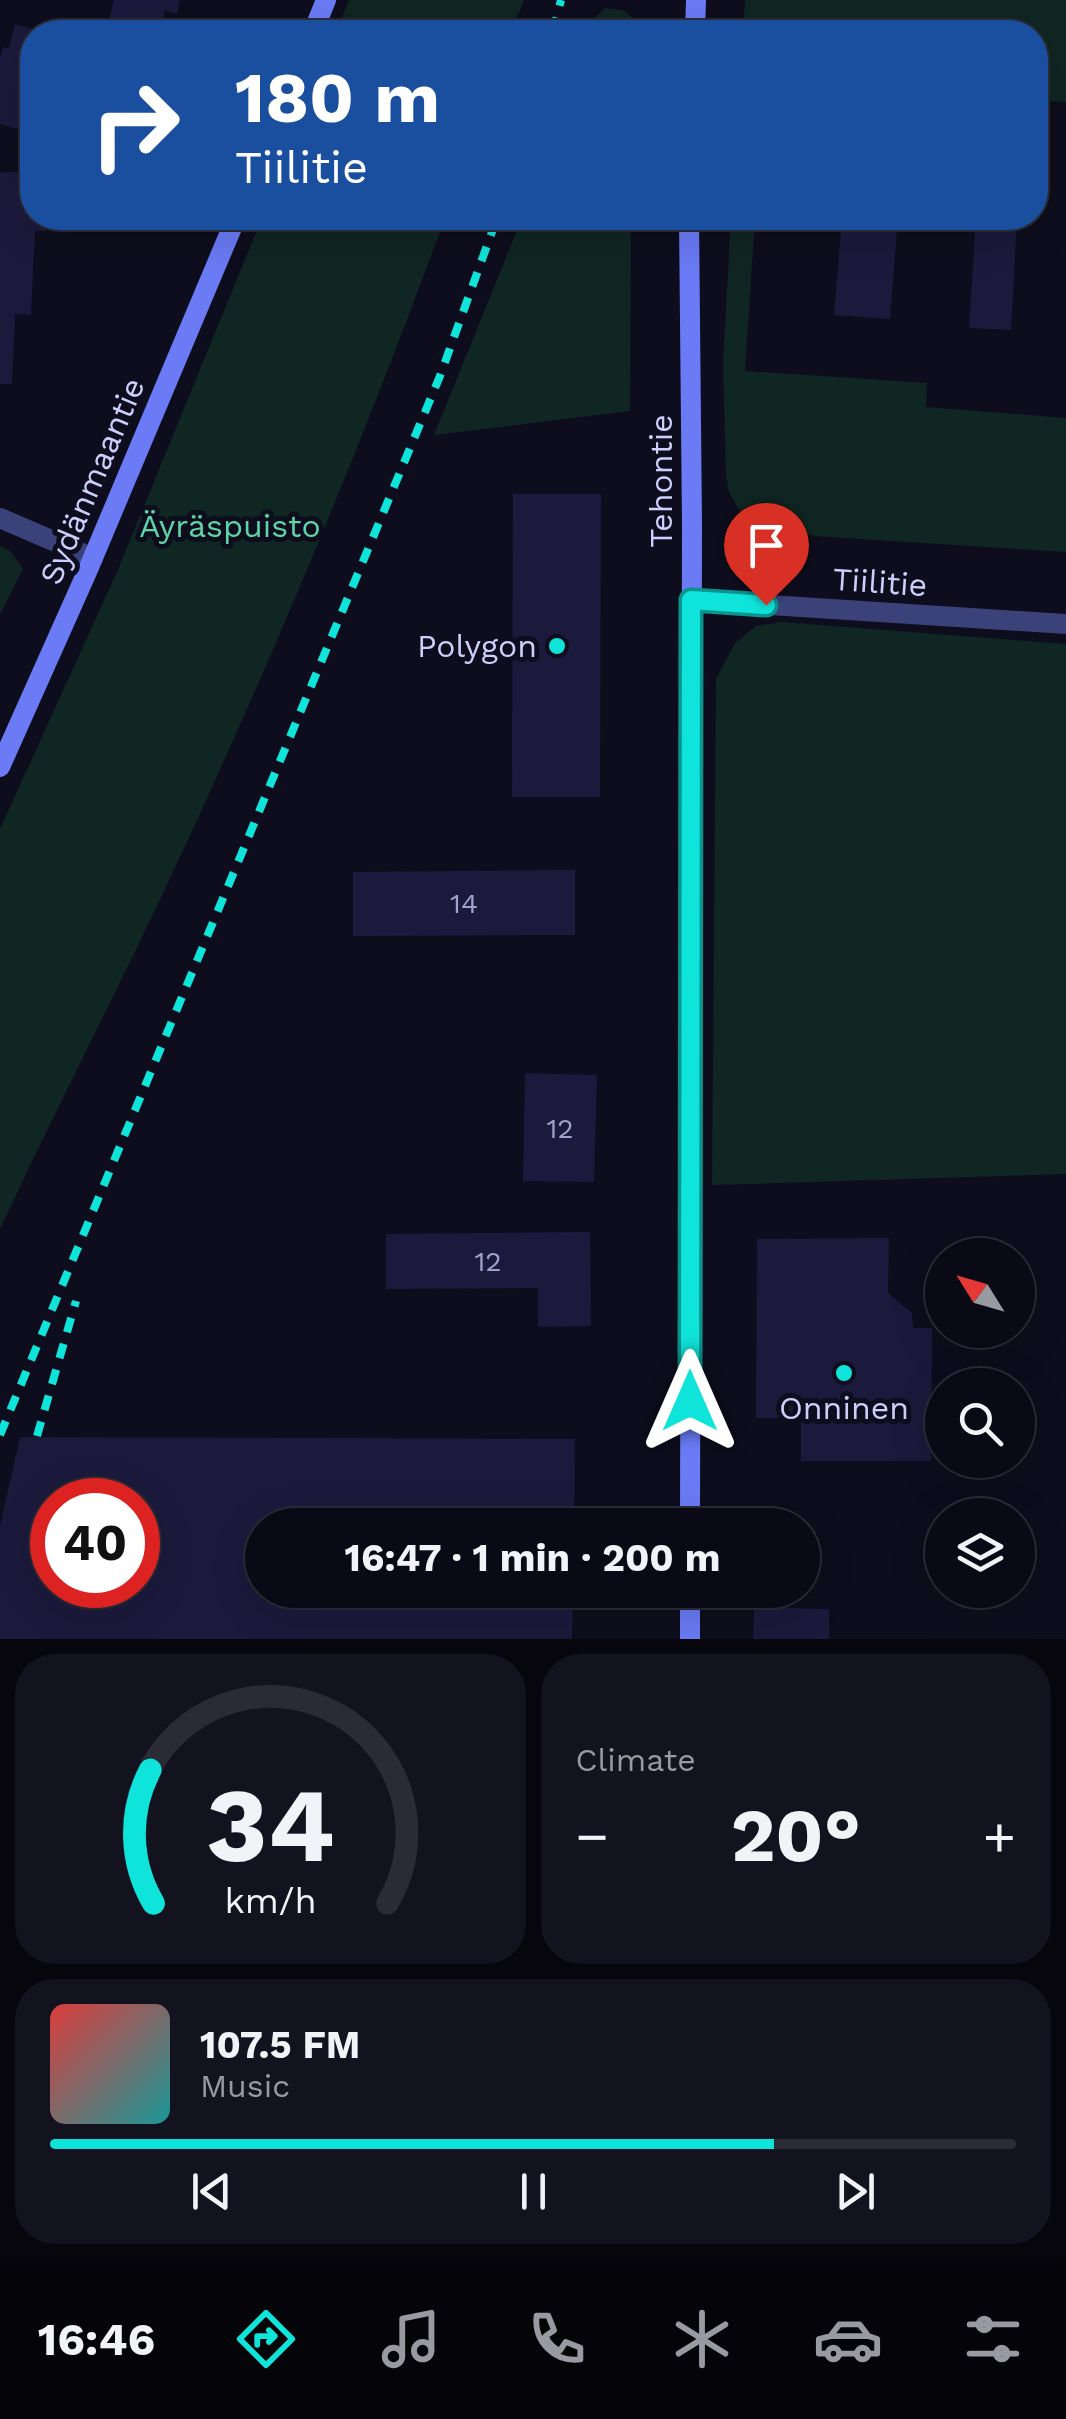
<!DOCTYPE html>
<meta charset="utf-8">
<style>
:root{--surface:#0a0a16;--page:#13131f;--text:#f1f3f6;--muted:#999aa1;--line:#2a2b35;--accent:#0fe4da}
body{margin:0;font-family:"Work Sans",sans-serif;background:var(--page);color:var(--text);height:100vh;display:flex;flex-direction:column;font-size:38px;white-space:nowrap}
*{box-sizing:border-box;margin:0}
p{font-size:32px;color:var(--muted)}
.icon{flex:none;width:55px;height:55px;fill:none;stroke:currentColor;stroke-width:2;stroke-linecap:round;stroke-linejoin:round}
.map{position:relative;height:1639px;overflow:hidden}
.panel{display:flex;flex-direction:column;gap:15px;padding:15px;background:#06060c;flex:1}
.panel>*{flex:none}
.top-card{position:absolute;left:20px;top:20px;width:1028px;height:210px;border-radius:40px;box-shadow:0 10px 40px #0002,0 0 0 2px var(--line);background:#1a4fa0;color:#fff;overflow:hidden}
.needle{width:65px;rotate:307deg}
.fabs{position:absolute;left:925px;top:1238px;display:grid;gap:20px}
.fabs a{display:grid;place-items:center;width:110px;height:110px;border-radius:50%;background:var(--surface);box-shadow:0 10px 40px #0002,0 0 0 2px var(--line);font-size:50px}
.speed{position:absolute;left:30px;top:1478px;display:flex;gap:20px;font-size:50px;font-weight:700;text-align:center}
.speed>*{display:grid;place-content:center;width:130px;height:130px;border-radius:50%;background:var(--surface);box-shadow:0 10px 40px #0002,0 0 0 2px var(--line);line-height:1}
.speed .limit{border:15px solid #d22;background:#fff;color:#111}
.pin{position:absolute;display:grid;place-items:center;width:85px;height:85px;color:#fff;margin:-102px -42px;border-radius:50% 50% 50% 0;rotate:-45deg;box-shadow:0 0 10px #0007}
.pin .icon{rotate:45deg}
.me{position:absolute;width:110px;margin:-55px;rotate:0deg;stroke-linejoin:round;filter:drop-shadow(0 0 8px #0008)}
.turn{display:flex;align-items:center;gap:35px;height:210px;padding:0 50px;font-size:45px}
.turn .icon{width:130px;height:130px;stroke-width:2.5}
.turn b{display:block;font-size:70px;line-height:85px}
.big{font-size:75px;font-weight:700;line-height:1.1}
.panel .widget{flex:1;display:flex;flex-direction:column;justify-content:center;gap:15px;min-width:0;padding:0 35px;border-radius:40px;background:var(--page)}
.panel .dial{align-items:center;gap:0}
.dial svg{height:260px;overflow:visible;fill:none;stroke:var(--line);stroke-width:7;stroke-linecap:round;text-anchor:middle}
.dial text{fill:var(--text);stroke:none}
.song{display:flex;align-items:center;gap:30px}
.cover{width:120px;height:120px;border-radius:15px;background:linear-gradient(135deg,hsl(0 70% 55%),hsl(180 70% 35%))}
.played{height:10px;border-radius:5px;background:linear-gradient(90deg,var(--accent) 75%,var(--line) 75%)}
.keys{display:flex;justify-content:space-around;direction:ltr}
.heat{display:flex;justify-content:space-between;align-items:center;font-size:55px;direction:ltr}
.panel .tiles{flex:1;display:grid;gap:15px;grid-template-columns:1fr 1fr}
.widget:last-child{grid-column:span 2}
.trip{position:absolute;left:245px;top:1508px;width:575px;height:100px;border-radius:50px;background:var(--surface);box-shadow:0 10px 40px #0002,0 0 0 2px var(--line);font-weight:700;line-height:100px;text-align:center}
.dock{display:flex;height:160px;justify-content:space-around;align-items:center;background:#040409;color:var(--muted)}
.dock .icon{width:70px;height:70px}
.dock .current{color:var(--accent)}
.dock b{font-size:45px;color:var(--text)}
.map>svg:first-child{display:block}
.green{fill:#102622}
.building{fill:#1c1a3c;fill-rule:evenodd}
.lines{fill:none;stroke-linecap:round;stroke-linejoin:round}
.street{stroke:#3b4279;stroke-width:20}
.secondary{stroke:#6a7bf5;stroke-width:20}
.rail{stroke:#0fe4da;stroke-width:8;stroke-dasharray:15 12;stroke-linecap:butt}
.route-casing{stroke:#0a948e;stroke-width:25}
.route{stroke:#0fe4da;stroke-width:18}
.poi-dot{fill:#0fe4da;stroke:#0d0d1d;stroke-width:4}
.labels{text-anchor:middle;stroke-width:10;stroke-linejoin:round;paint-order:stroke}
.number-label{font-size:28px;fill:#a0a1cc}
.street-label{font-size:32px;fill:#cccefc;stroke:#0d0d1d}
.park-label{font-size:32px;fill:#5ed5a6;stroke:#0d0d1d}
.poi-label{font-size:32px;fill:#cccefc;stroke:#0d0d1d;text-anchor:end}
</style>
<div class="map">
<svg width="1066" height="1639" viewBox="0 0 1066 1639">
<rect width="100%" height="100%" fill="#0d0d1d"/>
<g class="green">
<path d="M349 0H524L512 32H336Z"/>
<path d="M745 0H1066V102L1035 101V32H743Z"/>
<path d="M605 8 625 11 635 21 634 32H588L592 21Z"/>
<path d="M262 218H445C362 445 268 670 165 889 111 1003 53 1115 0 1229V829L117 572Z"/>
<path d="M522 218H631L630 411 434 435Z"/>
<path d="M731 218H755L745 371 927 383 926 407 1066 418V552L814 536 759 526 740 512 729 492 726 475 723 364Z"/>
<path d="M0 546 10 551 23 569 0 614Z"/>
<path d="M781 622 1066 644V1174L712 1185 716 679 735 643 756 626Z"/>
</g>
<g class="building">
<path d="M114 0H180L177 14 165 11 159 32H106Z"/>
<path d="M15 24 41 31 32 32V89L29 101 25 100 17 129 0 124V58L3 47 9 48Z"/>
<path d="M0 172 32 173V218H46V231H35L31 315 15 314 12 384H0Z"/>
<path d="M842 218H898L890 319 834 315Z"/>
<path d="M976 218H1017L1011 330 969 328Z"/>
<path d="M513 494H601L600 797H512Z"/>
<path d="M575 870V935L353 936V872Z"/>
<path d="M525 1073 597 1075 594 1182 523 1181Z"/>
<path d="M590 1232 591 1326 538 1327V1288L386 1289V1234Z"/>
<path d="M889 1238 888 1293 912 1313 913 1328H932L931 1461H801V1418H756L757 1239Z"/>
<path d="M20 1437 575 1439 574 1525H262V1590H573L572 1639H0V1526ZM52 1500H138V1585H52Z"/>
<path d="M754 1607 829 1609V1639H753Z"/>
</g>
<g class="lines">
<g class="street">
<path d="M0 518 93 558"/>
<path d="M691 600 1066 624"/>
</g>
<g class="secondary">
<path d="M313 32 326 0"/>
<path d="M695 32 696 0"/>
<path d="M689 218 692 525 690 1525"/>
<path d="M0 767 87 572 236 218"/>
<path d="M690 1639V1590"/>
</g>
<g class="rail">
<path d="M553 32 561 0"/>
<path d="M0 1435 440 376 497 218"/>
<path d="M37 1436 76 1301"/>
</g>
</g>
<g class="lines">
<g class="route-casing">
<path id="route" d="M690 1401 691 600 766 605"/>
</g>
<use href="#route" class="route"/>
</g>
<g class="poi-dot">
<circle cx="557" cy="646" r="10"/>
<circle cx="844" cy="1373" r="10"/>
</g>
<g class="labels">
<g class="number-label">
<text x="464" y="913">14</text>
<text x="560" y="1138">12</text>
<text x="488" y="1271">12</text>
</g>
<g class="street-label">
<text transform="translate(92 481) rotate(-67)" y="11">Sydänmaantie</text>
<text transform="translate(661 481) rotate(-90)" y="11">Tehontie</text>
<text transform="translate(880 582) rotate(4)" y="11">Tiilitie</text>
</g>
<g class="park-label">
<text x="230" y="537">Äyräspuisto</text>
</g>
<g class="poi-label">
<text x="537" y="657">Polygon</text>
<text x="844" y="1419" text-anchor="middle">Onninen</text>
</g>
</g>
</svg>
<div class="fabs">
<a><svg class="needle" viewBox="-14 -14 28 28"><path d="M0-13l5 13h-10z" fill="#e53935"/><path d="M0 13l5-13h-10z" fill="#999aa1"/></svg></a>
<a><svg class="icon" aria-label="search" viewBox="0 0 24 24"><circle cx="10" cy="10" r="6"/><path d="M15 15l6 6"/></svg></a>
<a><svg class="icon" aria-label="layers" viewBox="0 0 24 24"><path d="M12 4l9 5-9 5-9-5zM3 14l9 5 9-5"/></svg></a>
</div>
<div class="speed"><div class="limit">40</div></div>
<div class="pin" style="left:766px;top:605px;background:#d93025"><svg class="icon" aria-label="arrive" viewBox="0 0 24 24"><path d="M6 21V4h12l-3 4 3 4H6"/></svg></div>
<svg class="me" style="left:690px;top:1401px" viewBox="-20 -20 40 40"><path d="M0-17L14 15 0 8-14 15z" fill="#0fe4da" stroke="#fff" stroke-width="4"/></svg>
<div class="trip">16:47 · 1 min · 200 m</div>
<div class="top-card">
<div class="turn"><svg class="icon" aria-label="right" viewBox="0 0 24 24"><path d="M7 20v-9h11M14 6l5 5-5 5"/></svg><div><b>180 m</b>Tiilitie</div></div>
</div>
</div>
<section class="panel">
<div class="tiles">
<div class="widget dial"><svg viewBox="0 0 100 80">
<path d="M14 69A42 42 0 1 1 86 69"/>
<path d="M14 69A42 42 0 0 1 13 28" stroke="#0fe4da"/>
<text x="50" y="56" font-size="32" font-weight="700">34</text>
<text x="50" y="72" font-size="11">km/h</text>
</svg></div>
<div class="widget"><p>Climate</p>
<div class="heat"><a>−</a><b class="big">20°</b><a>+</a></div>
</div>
<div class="widget">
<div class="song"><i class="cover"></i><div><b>107.5 FM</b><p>Music</p></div></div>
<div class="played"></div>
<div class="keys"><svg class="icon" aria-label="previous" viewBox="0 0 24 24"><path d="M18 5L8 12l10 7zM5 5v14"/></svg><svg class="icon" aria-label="pause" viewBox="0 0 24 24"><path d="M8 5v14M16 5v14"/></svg><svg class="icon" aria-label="next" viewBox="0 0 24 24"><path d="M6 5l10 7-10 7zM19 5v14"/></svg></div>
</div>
</div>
</section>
<nav class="dock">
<b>16:46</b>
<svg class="icon current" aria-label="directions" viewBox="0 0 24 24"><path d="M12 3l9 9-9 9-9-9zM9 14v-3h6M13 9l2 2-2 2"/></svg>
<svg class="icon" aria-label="music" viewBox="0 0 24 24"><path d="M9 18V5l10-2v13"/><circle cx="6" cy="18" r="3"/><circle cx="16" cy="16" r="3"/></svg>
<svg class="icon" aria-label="phone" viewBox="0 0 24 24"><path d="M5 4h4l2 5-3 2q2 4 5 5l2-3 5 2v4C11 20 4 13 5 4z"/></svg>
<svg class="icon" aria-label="climate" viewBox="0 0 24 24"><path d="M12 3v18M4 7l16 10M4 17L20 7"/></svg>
<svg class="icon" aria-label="car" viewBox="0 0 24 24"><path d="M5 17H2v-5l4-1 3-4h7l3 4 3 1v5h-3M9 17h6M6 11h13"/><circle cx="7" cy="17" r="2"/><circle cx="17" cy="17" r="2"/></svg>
<svg class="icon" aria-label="filters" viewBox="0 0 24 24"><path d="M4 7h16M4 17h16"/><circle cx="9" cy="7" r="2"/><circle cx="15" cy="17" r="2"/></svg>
</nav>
